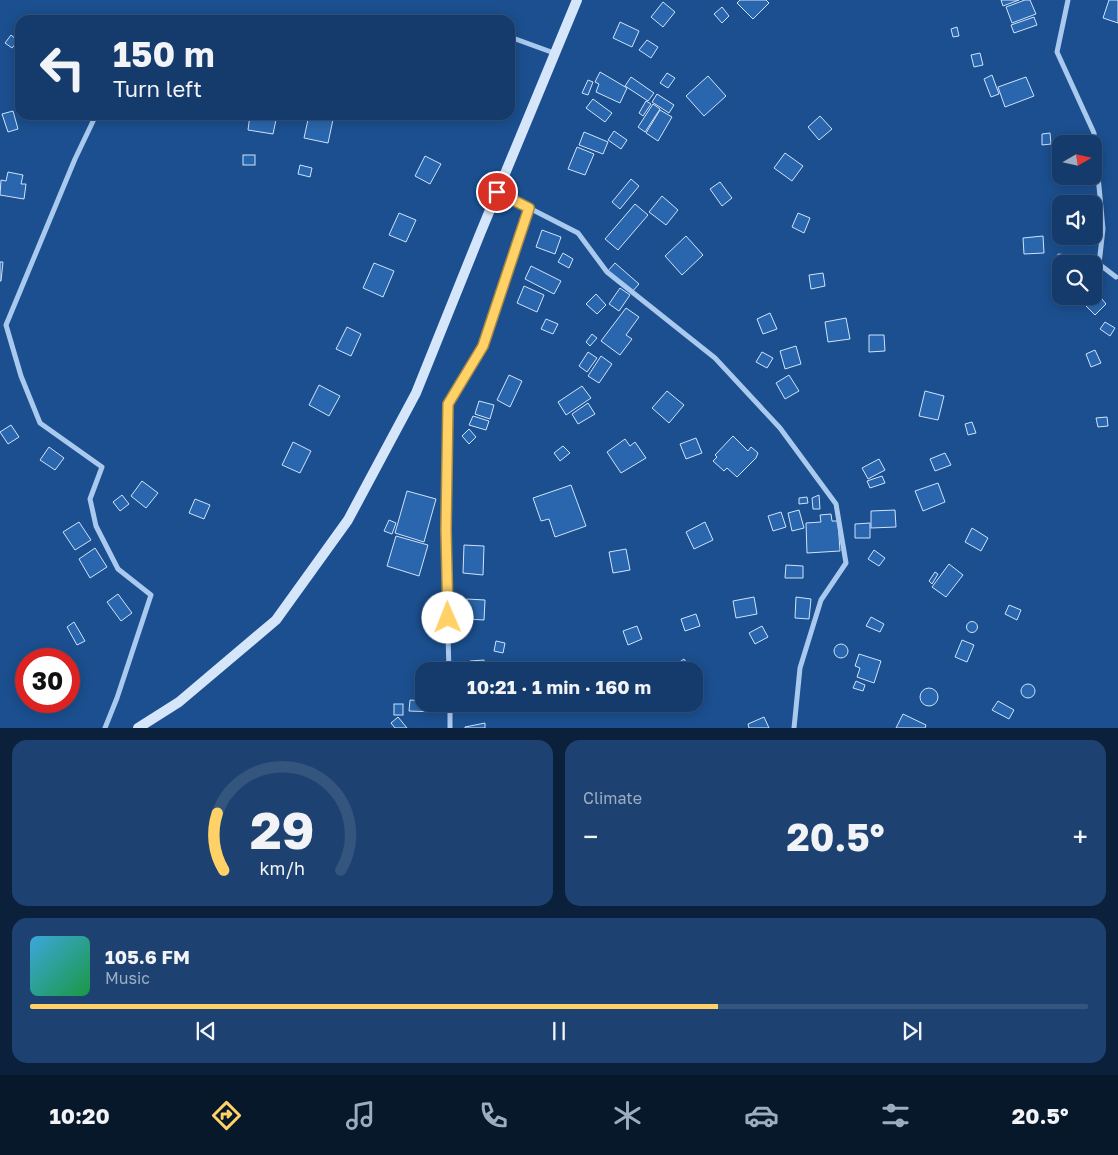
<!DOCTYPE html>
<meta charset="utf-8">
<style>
:root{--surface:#143b6b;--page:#1d4271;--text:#f1f3f6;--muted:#9dadc1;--line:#33557e;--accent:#ffd166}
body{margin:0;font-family:"Golos Text",sans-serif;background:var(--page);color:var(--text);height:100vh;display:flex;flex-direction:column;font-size:19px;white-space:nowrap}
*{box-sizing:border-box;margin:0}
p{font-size:16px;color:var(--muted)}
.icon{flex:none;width:28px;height:28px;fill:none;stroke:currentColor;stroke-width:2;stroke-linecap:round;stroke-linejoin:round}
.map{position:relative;height:728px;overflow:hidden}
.details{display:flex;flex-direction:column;gap:12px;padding:12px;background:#0b203b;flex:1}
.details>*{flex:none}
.banner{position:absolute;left:15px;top:15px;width:500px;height:105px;border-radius:15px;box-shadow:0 2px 12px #0003,0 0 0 1px var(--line);background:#143b6b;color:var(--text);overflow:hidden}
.needle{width:32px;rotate:81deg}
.buttons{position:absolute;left:1052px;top:135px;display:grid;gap:10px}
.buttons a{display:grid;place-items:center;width:50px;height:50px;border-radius:10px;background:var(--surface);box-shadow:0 2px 12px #0003,0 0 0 1px var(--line);font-size:25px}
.speed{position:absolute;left:15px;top:648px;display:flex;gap:10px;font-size:25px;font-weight:700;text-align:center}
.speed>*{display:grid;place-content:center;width:65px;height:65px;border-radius:50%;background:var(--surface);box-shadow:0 2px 12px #0003,0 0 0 1px var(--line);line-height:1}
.speed .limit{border:8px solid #d22;background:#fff;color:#111}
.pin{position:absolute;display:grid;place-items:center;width:42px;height:42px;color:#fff;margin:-21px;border:2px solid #fff;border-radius:50%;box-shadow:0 1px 5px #0007}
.me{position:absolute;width:55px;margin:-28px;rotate:359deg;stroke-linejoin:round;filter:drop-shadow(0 0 4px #0008)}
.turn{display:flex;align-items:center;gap:18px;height:105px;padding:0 15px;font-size:22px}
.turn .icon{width:65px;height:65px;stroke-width:2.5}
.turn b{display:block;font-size:35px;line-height:42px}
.big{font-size:38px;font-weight:700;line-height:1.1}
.details .card{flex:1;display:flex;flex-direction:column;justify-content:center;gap:8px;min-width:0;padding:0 18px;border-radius:15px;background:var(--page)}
.details .dial{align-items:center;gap:0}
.dial svg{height:130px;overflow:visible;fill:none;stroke:var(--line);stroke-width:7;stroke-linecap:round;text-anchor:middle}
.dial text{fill:var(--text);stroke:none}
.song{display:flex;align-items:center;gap:15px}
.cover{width:60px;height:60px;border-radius:8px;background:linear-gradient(135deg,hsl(200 70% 55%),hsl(140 70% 35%))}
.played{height:5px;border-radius:2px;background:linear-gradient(90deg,var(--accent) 65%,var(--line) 65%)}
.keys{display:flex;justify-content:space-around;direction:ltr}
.heat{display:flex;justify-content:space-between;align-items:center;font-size:28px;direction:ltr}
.details .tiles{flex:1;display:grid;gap:12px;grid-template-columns:1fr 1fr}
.card:last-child{grid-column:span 2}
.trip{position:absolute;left:415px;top:662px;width:288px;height:50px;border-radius:15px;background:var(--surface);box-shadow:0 2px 12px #0003,0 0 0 1px var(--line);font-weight:700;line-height:50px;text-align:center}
.dock{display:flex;height:80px;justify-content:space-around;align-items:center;background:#08182b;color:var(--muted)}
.dock .icon{width:35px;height:35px}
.dock .on{color:var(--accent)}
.dock b{font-size:22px;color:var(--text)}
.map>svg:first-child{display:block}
.building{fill:#2a66ad;stroke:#cfe3fa}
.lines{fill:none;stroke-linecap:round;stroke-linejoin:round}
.street{stroke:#a9c9ee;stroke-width:5}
.secondary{stroke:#d6e6fa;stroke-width:10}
.route-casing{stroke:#a68842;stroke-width:12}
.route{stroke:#ffd166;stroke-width:9}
</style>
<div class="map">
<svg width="1118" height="728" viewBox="0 0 1118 728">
<rect width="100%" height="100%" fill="#1b4f8f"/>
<g class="building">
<path d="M740 0H766L769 3 753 19 737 3Z"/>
<path d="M1001 0H1019L1003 6Z"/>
<path d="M1025 0H1030L1036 14 1012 23 1006 7Z"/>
<path d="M1109 0H1118V23L1103 18Z"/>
<path d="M663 2 675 12 663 27 651 17Z"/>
<path d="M722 7 729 16 722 23 714 14Z"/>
<path d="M1034 17 1037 25 1014 33 1011 25Z"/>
<path d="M620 22 639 31 632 47 613 38Z"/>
<path d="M957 27 959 36 953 37 951 29Z"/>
<path d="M11 35 18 41 12 48 5 43Z"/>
<path d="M647 40 658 47 651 58 639 50Z"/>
<path d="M980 53 983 65 974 67 971 55Z"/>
<path d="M600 72 627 88 620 103 596 92 599 84 595 82Z"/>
<path d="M667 73 675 78 668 88 660 83Z"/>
<path d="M992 75 999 94 991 97 984 79Z"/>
<path d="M708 76 726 96 704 116 686 96Z"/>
<path d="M631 77 654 93 648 101 625 86Z"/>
<path d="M1026 77 1034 96 1005 107 998 87Z"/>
<path d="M588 80 593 82 588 95 582 93Z"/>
<path d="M657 94 674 105 669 113 652 102Z"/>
<path d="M593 99 612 113 605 122 586 108Z"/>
<path d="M646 101 651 104 643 116 639 113Z"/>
<path d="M653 104 660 109 645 132 638 127Z"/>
<path d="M660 110 672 117 658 141 646 133Z"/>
<path d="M13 111 18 129 8 132 2 114Z"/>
<path d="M250 115H277L273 134 248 130Z"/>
<path d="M309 115H334L328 143 304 138Z"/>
<path d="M820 116 832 129 819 140 808 127Z"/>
<path d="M614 131 627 140 621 149 608 140Z"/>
<path d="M584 132 608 142 603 154 579 145Z"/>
<path d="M1050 133 1051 144 1042 145V134Z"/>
<rect x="1055" y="146" width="6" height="16"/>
<path d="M577 147 594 154 585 175 568 169Z"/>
<path d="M785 153 803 166 792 181 774 168Z"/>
<rect x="243" y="155" width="12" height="10"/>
<path d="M425 156 441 164 430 184 415 176Z"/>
<path d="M300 165 312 168 310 177 298 174Z"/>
<path d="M8 172 23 175 21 184H26L24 199 0 195 1 180 6 181Z"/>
<path d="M631 179 639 186 620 209 612 202Z"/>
<path d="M720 182 732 198 722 206 710 189Z"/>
<path d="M662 196 678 210 666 225 649 212Z"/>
<path d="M635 204 648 215 618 250 605 239Z"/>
<path d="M399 213 416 220 406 242 389 235Z"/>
<path d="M798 213 810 218 804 233 792 227Z"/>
<path d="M542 230 561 237 555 254 536 247Z"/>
<path d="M1061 234V236H1066L1070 240 1064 246 1056 239Z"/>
<path d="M686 236 703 255 682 275 665 256Z"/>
<path d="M1043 236 1044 253 1024 254 1023 238Z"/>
<path d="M563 253 573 259 569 268 558 262Z"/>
<path d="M1058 254 1086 257V264H1061V272H1056Z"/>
<path d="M0 262H3L1 281H0Z"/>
<path d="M374 263 394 271 383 297 363 288Z"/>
<path d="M615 263 639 284 631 293 607 272Z"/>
<path d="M531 266 561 281 554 294 525 279Z"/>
<path d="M823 273 825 286 811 289 809 275Z"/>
<path d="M524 286 544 295 537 312 517 303Z"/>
<path d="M620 288 630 295 619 311 609 304Z"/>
<path d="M596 294 606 305 597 314 586 304Z"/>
<path d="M1098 294 1106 304 1095 315 1086 306Z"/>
<path d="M626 308 639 317 626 335 632 339 620 355 601 341Z"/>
<path d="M770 313 777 329 763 334 757 319Z"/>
<path d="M846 318 850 339 828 342 825 322Z"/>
<path d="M546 319 558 324 553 334 541 329Z"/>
<path d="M1105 322 1115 328 1110 336 1100 329Z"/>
<path d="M347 327 361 334 351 356 336 349Z"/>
<path d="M592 334 597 338 590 346 586 342Z"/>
<path d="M869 335H884L885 351 869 352Z"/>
<path d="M796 346 801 364 785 369 780 351Z"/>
<path d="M1095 350 1101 363 1091 367 1086 354Z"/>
<path d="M588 352 597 358 587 372 579 366Z"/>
<path d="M762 352 773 358 767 368 756 362Z"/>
<path d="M601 356 612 364 599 383 588 376Z"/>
<path d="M509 375 522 381 510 407 497 400Z"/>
<path d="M789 375 799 391 785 399 776 383Z"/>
<path d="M319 385 340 396 329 416 309 405Z"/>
<path d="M582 386 591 398 566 415 558 402Z"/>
<path d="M667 391 684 405 669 423 652 408Z"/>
<path d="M925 391 944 396 938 420 919 416Z"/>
<path d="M479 401 494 405 490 419 475 414Z"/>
<path d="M588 403 595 414 578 424 572 414Z"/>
<path d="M473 416 489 421 486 430 469 425Z"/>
<path d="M1107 417 1108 426 1098 427 1096 418Z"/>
<path d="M972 422 976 433 968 435 965 424Z"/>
<path d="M11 425 19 437 8 444 0 432Z"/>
<path d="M469 429 476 437 469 444 462 436Z"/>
<path d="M733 436 748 451 751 447 758 453 756 458 737 477 727 468 724 471 713 461 717 457 715 455Z"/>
<path d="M696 438 702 453 686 459 680 444Z"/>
<path d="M625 439 630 446 635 442 646 458 621 473 607 452Z"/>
<path d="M293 442 311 451 300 473 282 465Z"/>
<path d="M563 446 570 453 560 461 554 453Z"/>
<path d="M49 447 64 458 55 470 40 460Z"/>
<path d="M945 453 951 465 935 471 930 459Z"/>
<path d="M879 459 885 470 868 479 862 468Z"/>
<path d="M882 476 885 483 870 488 867 481Z"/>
<path d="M142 481 158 493 146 508 131 496Z"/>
<path d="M938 483 945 502 923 511 915 491Z"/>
<path d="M571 485 586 526 555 537 549 519 541 521 533 498Z"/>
<path d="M407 491 436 499 424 542 395 533Z"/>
<path d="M122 495 129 504 120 511 113 502Z"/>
<path d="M819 495 820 509H813L812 498Z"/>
<path d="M807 497 808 503 799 504V498Z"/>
<path d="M195 499 210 505 204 519 189 513Z"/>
<path d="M799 510 804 528 792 531 788 513Z"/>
<path d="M895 510 896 527 871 528V511Z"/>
<path d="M781 512 786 527 773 531 768 516Z"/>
<path d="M831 514 832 521H838L840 551 807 553 806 523 821 522 820 515Z"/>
<path d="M389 520 396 523 392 534 384 531Z"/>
<path d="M79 522 91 540 75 550 63 532Z"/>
<path d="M705 522 713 540 694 549 686 532Z"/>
<path d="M870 523V538H855V524Z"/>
<path d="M972 528 988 538 981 551 965 542Z"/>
<path d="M396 536 428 545 419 576 387 566Z"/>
<path d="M464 545 484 546 483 575 463 573Z"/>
<path d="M95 548 107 567 90 578 79 559Z"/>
<path d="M626 549 630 570 613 573 609 552Z"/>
<path d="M874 550 885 558 879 566 868 559Z"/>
<path d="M949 564 963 575 946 597 932 587Z"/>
<path d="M786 565 803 566V578H785Z"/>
<path d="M935 572 938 574 932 584 929 581Z"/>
<path d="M118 594 132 613 121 621 107 602Z"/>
<path d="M754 597 757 614 736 618 733 601Z"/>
<path d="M796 597 811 599 809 619 795 618Z"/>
<path d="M467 599 485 600 484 620 467 619Z"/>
<path d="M1009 605 1021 610 1017 620 1005 614Z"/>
<path d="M696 614 700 626 685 631 681 619Z"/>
<path d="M871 617 884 624 880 632 866 626Z"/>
<circle cx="972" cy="627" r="5.5"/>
<path d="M74 622 85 641 77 645 67 627Z"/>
<path d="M637 626 642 639 628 645 623 631Z"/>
<path d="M762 626 768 637 755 644 749 633Z"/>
<path d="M962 640 974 645 967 662 955 657Z"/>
<path d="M496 641 505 643 503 653 494 651Z"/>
<circle cx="841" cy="651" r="7"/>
<path d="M859 654 881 661 874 683 857 677 860 668 855 666Z"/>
<path d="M684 659 692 671H669L668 670Z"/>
<path d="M484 660 486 671H471L470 661Z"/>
<path d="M856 681 865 685 863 691 853 688Z"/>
<circle cx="1028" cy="691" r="7"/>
<circle cx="929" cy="697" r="9"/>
<path d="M410 700 424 701V704H436V712L409 711Z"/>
<path d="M998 701 1014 710 1009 719 992 710Z"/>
<rect x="394" y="704" width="9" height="11"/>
<path d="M903 714 926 725 925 728H896Z"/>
<path d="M398 717 407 728H395L391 723Z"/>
<path d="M764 717 769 728H749L748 724Z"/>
<path d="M485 723V728H465V727Z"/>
</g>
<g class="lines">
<g class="street">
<path d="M1068 0 1057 52 1094 133 1103 229 1099 264 1116 277"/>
<path d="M510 37 554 53"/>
<path d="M96 115 75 159 6 325 21 376 40 423 102 467 90 499 96 526 118 569 151 595 117 698 105 728"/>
<path d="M343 115 401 118 410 115"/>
<path d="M498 192 578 233 607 272 715 358 780 428 836 504 846 563 821 600 800 668 794 728"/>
<path d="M449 671 445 530 448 404 483 346 529 208"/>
<path d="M450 704V728"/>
</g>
<path class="secondary" d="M138 728 179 702 276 620 348 520 416 393 480 234 577 0"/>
</g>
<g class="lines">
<g class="route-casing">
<path id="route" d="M448 618 446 530 448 404 483 346 529 208 497 192"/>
</g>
<use href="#route" class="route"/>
</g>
</svg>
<div class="buttons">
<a><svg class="needle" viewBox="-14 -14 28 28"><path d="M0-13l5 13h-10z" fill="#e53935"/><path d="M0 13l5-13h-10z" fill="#9dadc1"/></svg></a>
<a><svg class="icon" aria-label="sound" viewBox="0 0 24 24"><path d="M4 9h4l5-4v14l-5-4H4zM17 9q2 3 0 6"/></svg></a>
<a><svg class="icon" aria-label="search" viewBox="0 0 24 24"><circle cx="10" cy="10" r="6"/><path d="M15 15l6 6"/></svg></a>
</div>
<div class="speed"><div class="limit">30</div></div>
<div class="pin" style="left:497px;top:192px;background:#d93025"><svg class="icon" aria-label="arrive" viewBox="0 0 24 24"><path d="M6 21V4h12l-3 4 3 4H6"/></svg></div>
<svg class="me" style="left:448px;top:618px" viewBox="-20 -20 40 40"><circle r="19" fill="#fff"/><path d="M0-13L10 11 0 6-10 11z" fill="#ffd166"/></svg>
<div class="trip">10:21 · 1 min · 160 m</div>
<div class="banner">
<div class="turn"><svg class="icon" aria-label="left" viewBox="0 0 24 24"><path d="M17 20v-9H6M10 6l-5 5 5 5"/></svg><div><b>150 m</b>Turn left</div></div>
</div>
</div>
<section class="details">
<div class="tiles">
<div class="card dial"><svg viewBox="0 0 100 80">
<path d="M14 69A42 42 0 1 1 86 69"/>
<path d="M14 69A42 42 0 0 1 10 34" stroke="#ffd166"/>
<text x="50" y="56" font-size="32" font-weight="700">29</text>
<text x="50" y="72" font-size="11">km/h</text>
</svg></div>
<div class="card"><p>Climate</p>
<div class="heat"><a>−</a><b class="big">20.5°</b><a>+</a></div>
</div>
<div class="card">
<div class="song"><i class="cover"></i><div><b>105.6 FM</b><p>Music</p></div></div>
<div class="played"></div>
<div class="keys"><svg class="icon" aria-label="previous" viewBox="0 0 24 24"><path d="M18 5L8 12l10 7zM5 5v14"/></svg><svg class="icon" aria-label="pause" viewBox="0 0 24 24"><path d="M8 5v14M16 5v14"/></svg><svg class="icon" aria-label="next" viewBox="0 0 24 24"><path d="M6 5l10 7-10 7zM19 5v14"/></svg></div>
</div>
</div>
</section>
<nav class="dock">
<b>10:20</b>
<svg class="icon on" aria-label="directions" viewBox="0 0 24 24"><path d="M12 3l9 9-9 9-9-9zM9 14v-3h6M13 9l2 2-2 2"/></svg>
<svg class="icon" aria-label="music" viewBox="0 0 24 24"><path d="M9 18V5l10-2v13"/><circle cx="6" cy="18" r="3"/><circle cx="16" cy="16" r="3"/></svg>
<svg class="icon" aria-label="phone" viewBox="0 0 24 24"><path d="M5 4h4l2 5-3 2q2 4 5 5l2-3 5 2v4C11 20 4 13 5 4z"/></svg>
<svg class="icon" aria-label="climate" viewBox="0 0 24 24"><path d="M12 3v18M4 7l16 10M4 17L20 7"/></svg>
<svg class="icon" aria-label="car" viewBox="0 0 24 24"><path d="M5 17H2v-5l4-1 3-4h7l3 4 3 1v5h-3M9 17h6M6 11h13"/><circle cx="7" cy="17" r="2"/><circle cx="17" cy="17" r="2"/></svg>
<svg class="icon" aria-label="filters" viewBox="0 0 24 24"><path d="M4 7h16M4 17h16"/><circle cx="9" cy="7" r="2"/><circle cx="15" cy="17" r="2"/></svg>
<b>20.5°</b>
</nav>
